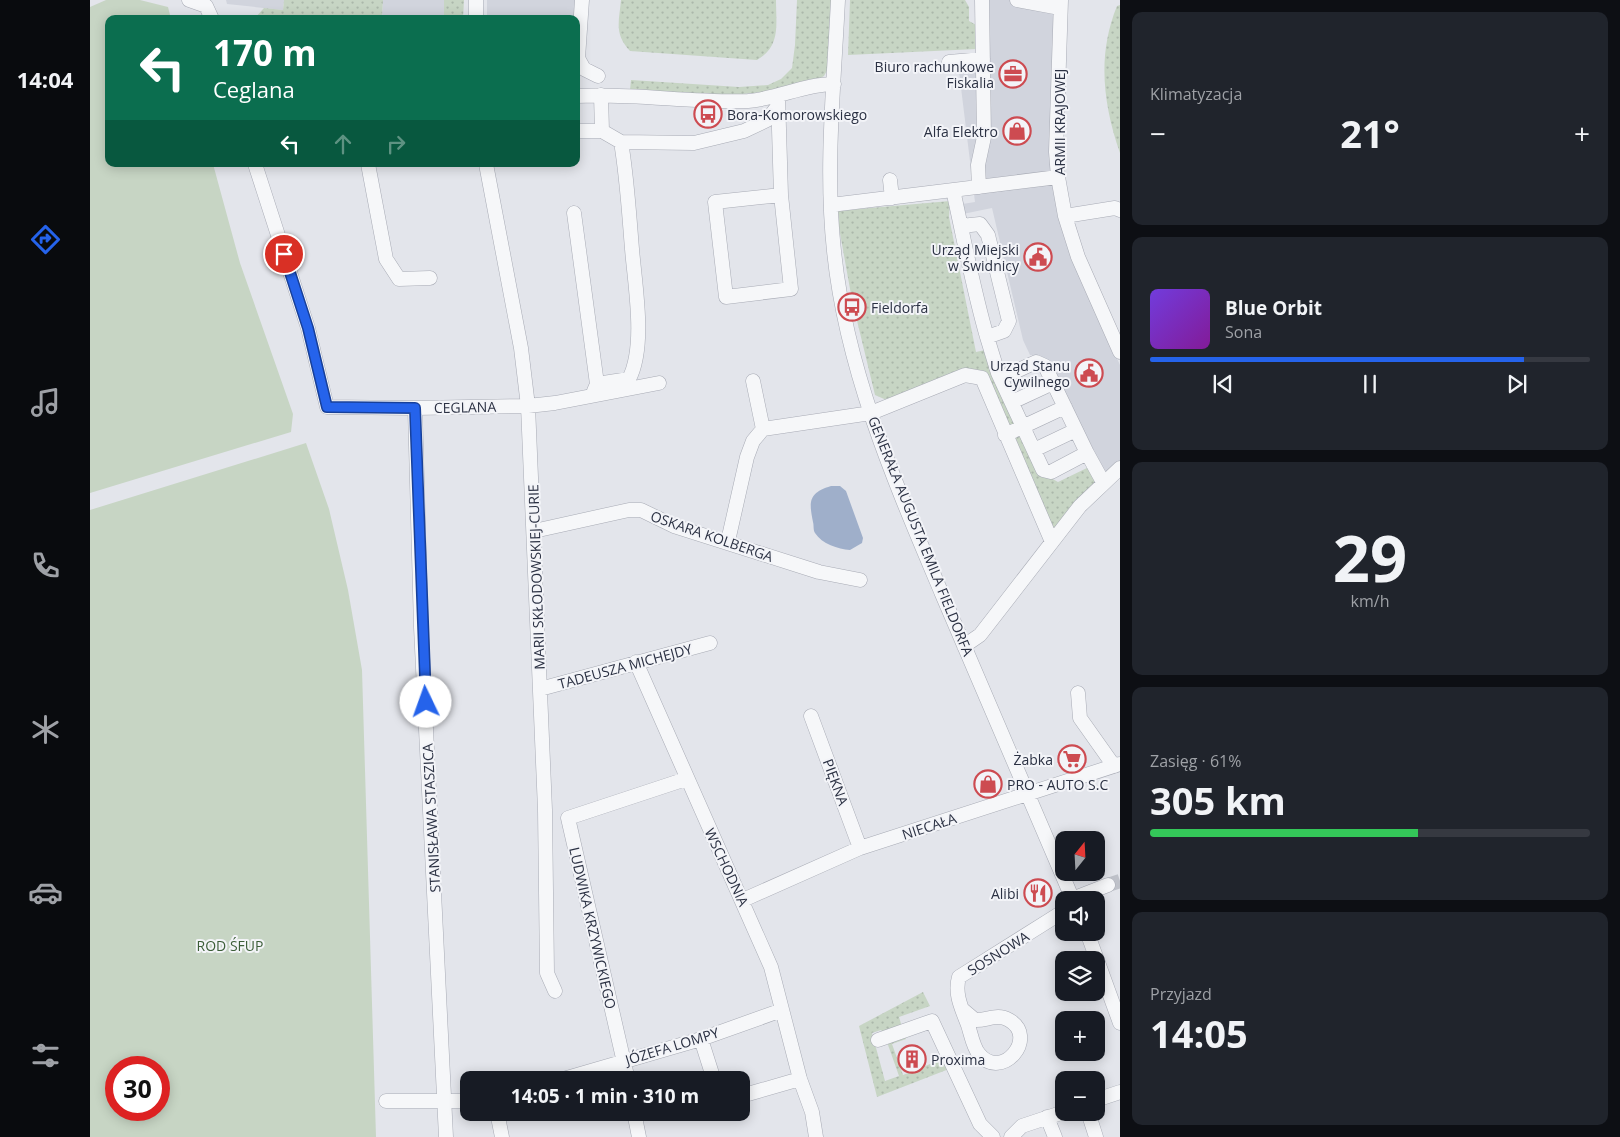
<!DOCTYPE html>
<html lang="pl">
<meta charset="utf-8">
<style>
body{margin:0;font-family:"Open Sans",sans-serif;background:#20242c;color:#f1f3f6;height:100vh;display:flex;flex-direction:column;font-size:19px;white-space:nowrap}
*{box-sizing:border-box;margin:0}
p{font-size:16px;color:#9ea1a6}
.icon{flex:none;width:28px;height:28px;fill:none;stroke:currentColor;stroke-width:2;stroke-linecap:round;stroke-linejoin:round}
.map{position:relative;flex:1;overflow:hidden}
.side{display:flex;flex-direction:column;gap:12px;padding:12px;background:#0d0f14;width:500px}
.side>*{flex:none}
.guide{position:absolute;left:15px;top:15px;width:475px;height:152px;border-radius:10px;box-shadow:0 2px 12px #0003;background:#0b6e4f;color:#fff;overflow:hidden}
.needle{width:32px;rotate:18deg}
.tools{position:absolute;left:965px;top:831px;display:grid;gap:10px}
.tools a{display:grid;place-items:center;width:50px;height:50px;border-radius:10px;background:#171b24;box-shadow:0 2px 12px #0003;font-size:25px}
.speed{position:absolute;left:15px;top:1056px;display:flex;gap:10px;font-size:25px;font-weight:700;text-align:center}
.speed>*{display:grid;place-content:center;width:65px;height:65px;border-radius:50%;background:#171b24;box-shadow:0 2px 12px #0003;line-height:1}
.speed .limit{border:8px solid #d22;background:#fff;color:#111}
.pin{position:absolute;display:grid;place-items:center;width:42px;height:42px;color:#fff;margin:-21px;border:2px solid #fff;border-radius:50%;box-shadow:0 1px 5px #0007}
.me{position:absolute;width:55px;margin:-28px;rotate:357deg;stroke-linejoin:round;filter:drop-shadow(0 0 4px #0008)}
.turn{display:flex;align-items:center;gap:18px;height:105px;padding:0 25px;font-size:22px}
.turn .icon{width:65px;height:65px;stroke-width:2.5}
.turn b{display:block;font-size:35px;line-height:42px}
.lanes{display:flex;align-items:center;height:48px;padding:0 25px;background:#0003;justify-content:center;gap:25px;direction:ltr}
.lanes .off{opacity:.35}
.big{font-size:38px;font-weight:700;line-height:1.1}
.side .widget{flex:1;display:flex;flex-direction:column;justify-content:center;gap:8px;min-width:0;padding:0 18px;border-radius:10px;background:#20242c}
.side .dial{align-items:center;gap:0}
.dial b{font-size:65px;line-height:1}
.song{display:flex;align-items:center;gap:15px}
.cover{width:60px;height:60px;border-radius:8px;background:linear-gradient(135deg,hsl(260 70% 55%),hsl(290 70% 35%))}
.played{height:5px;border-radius:2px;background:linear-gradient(90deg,#2563eb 85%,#363941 85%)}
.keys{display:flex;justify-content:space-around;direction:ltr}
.heat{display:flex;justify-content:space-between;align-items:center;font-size:28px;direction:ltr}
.charge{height:8px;border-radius:4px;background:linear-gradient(90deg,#34c759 61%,#363941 0)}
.trip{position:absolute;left:370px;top:1071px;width:290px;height:50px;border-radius:10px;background:#171b24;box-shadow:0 2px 12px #0003;font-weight:700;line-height:50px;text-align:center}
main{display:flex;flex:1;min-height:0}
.dock{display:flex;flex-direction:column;width:90px;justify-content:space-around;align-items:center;background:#090b0e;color:#9ea1a6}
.dock .icon{width:35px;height:35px}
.dock .active{color:#2563eb}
.dock b{font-size:22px;color:#f1f3f6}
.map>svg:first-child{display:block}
</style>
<main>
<nav class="dock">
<b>14:04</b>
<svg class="icon active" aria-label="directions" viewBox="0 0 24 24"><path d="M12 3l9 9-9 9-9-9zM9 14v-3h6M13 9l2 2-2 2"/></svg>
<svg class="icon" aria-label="music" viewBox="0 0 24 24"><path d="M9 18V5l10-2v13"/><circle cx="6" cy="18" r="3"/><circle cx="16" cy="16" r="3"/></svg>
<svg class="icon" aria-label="phone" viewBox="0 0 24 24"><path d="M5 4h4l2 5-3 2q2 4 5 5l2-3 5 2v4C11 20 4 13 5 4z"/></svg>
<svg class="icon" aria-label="climate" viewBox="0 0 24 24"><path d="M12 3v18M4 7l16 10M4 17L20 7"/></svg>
<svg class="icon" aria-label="car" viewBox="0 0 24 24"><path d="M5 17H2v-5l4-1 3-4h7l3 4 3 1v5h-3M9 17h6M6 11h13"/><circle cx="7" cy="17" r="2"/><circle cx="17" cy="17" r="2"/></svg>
<svg class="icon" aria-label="filters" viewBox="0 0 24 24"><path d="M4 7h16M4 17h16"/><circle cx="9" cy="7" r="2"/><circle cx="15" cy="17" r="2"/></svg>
</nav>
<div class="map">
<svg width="1030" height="1137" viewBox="0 0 1030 1137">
<defs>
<pattern id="grass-dots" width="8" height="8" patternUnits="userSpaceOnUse" patternTransform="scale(1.25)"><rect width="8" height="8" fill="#c7d5c4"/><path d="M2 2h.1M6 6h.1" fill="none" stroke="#abb7aa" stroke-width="1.8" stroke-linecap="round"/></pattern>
</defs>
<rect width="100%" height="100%" fill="#e3e5eb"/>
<!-- built -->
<path fill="#d1d4dd" d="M136 0H194L193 10 137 4Z
M293 0H354V19L292 17Z
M397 0H489L486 19H397Z
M887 0H967L969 209 993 286 1030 365V463L1015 472 958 362 948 355H940L933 340 902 208 863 216 860 206 885 202 867 55 887 53Z"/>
<!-- grass -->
<path fill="url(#grass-dots)" d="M194 0H293L292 16 350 19H164L174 8 193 10Z
M354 0H374L373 19H354Z
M531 0H686C686 25 691 46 667 60L540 51C524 34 529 22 531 0Z
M707 0H741L739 67 734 76 727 80 675 92 641 95 540 90 541 80 649 87 678 85 691 79 702 68 705 45Z
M760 0H875L879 7V21L888 26 887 49 758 55Z
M1030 5V153C1013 104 1007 55 1027 6Z
M860 201 859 217 886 352 895 350 933 426 913 432 892 378 875 369 801 402 785 395 762 300 746 211Z
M935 430 950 472 968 482 999 467 1010 478 959 538 919 433Z
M833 992 840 1006 809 1017 812 1027 794 1034 791 1030 782 1033 795 1081 809 1076 797 1042 815 1036 816 1039 802 1044 813 1075 845 1062 856 1063 859 1069 787 1097 769 1026Z"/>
<!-- garden -->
<path fill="#c7d5c4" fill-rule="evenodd" d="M16 0H50L78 7 81 19H19V164H123L150 263 203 414 201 432 0 493V7Z
M216 443 239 509 258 590 272 670 286 1137H0V510ZM26 1068H69V1110H26Z"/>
<!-- water -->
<path fill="#9fafca" d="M741 486H750L756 491 773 538 772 543 760 550C748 549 732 544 725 533 723 530 724 525 723 522 719 502 718 493 741 486Z"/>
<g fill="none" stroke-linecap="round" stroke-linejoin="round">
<!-- minor-tunnel -->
<path stroke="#bec1c9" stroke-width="14" stroke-dasharray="14 7" stroke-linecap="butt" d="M1018 885 1030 881"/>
<!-- minor casing -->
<g stroke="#a8abb5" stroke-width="15">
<path id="minor" d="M99 0 116 6 122 19
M386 0V19
M492 0 488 58 494 69 508 76
M748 0C744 83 735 169 744 251 756 371 806 485 852 594 895 696 939 798 983 900
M927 0 970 8
M971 0 966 152 968 177 975 216 988 257 1030 352
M859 62 893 59
M486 96C544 93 602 103 658 101 687 99 715 84 744 84
M688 96 691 195 701 289 636 297 625 202 691 195
M486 131H512L511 95
M531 142 604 143 654 131 677 120 688 106
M165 164 218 328 237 407 325 408 438 406 465 403 569 383
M278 164 296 259 309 279 340 278
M396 164 431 348 438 406 455 810 457 973 465 991
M800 180 802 198
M889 187 888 165 894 137 892 0
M863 190C874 239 883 289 897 337L914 331 919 321 898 235 890 224 871 226
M741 205 968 177
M484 213 507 384 504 391
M975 216 1025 208 1030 210
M897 337 908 373 953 470 961 472 997 453 955 366 946 362 911 378
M663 381 673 429
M507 384 539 379C556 346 545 286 542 249 539 213 537 177 531 142L512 131
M922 402 963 383
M325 408 331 627 356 1137
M915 435 975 407
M944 450 986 430
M997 453 1013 482
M444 531 539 510H551L584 526 729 572 770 580
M638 541 657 457 663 441 673 429 781 413 875 375 892 378 962 542
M874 646 890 635 990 506 1030 468
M546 662 681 967 710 1079 722 1112 726 1137
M450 689 620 643
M988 693 990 718 1024 766
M721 716 770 848
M478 818 538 1080
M478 818 596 779
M982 899 1018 885
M653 900 770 848 1030 764
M997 932 1030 1023
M872 1009 885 1020C896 1021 907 1013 919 1020 949 1037 912 1082 889 1054 883 1047 881 1034 878 1025 872 1009 864 994 869 977L974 911
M611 1039 624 1080
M788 1040 842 1021 890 1124 903 1137
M470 1080 611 1039 692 1010
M651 1096 710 1079
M1006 1100 1030 1092
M296 1101H379
M407 1112 412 1137
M544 1112 549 1137
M998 1112 1006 1137
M957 1117 965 1137
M921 1137 932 1126 974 1112"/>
</g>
<!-- minor -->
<use href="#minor" stroke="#f6f7f9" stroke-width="14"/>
</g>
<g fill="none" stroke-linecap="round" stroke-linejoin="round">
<!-- route casing -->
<g stroke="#184099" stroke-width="12">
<path id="route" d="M194 254 218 328 237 407 325 408 336 702"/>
</g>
<!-- route -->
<use href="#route" stroke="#2563eb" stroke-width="9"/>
</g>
<!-- icons -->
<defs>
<g id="office-ring" transform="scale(1.4375)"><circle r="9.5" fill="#f3f4f8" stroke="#cd4b51" stroke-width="1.5"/><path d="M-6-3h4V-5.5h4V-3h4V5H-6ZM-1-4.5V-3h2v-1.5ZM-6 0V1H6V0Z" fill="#cd4b51"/></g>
<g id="bus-ring" transform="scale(1.4375)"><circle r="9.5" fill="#f3f4f8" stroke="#cd4b51" stroke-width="1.5"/><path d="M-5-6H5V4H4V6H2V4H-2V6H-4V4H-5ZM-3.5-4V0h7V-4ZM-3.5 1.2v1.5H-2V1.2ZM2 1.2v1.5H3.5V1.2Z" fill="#cd4b51"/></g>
<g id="shop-ring" transform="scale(1.4375)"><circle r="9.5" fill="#f3f4f8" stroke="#cd4b51" stroke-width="1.5"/><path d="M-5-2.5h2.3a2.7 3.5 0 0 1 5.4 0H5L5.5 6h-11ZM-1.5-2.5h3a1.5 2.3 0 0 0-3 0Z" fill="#cd4b51"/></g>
<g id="civic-ring" transform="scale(1.4375)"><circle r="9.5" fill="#f3f4f8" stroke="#cd4b51" stroke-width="1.5"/><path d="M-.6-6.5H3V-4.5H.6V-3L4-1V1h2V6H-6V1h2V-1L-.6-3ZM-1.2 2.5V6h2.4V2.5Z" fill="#cd4b51"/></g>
<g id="supermarket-ring" transform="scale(1.4375)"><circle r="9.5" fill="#f3f4f8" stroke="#cd4b51" stroke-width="1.5"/><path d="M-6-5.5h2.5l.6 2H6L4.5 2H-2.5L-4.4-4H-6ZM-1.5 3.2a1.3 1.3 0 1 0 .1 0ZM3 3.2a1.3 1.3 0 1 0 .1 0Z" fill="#cd4b51"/></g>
<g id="restaurant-ring" transform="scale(1.4375)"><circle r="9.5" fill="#f3f4f8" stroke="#cd4b51" stroke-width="1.5"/><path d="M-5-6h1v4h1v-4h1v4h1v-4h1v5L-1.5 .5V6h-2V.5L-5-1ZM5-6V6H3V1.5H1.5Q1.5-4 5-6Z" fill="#cd4b51"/></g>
<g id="building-ring" transform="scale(1.4375)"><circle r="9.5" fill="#f3f4f8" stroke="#cd4b51" stroke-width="1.5"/><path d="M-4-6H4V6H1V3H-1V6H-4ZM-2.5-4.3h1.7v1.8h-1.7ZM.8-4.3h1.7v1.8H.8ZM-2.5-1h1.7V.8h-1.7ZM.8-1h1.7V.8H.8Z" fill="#cd4b51"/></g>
</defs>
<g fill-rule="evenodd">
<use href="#office-ring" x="923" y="74"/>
<use href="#bus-ring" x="618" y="114"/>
<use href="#shop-ring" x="927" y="131"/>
<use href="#civic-ring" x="948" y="257"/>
<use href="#bus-ring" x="762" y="307"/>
<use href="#civic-ring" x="999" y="373"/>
<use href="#supermarket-ring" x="982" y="759"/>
<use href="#shop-ring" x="898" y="784"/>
<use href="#restaurant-ring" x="948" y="893"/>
<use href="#building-ring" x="822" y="1059"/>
</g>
<g text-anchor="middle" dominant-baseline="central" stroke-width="4" stroke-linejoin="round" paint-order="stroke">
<!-- poi labels -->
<g font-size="14" fill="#2b3143" stroke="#f3f4f8" text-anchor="end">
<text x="904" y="66">Biuro rachunkowe<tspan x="904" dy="16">Fiskalia</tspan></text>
<text x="637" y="114" text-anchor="start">Bora-Komorowskiego</text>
<text x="908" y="131">Alfa Elektro</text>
<text x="929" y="249">Urząd Miejski<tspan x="929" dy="16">w Świdnicy</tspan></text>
<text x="781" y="307" text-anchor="start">Fieldorfa</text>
<text x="980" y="365">Urząd Stanu<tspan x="980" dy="16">Cywilnego</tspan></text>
<text x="963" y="759">Żabka</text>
<text x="917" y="784" text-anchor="start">PRO - AUTO S.C</text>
<text x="929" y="893">Alibi</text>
<text x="841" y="1059" text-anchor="start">Proxima</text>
</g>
<!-- street labels -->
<g font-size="14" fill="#2b3143" stroke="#f3f4f8">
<text transform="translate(969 122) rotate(-90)">ARMII KRAJOWEJ</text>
<text transform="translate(375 407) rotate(-1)">CEGLANA</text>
<text transform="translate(622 536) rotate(19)">OSKARA KOLBERGA</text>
<text transform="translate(831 536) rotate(68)">GENERAŁA AUGUSTA EMILA FIELDORFA</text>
<text transform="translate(446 577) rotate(-92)">MARII SKŁODOWSKIEJ-CURIE</text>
<text transform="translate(535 666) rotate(-15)">TADEUSZA MICHEJDY</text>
<text transform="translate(746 782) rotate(70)">PIĘKNA</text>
<text transform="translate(341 818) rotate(-93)">STANISŁAWA STASZICA</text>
<text transform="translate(839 826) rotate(-18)">NIECAŁA</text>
<text transform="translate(637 867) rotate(65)">WSCHODNIA</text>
<text transform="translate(503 928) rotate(77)">LUDWIKA KRZYWICKIEGO</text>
<text transform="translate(908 953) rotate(-32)">SOSNOWA</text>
<text transform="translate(582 1046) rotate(-17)">JÓZEFA LOMPY</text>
</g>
<!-- park labels -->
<g font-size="14" fill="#3c5e38" stroke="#f3f4f8">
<text x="140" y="945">ROD ŚFUP</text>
</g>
</g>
</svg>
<div class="tools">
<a><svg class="needle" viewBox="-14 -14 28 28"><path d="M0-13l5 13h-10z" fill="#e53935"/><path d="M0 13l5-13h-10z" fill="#9ea1a6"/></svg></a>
<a><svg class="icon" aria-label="sound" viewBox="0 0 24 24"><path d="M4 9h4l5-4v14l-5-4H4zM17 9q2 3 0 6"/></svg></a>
<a><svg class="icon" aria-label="layers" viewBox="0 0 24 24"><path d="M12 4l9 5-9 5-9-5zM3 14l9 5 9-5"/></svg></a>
<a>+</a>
<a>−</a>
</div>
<div class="speed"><div class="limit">30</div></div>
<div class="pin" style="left:194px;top:254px;background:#d93025"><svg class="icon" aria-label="arrive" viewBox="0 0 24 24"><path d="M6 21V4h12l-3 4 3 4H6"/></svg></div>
<svg class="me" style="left:336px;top:702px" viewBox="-20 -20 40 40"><circle r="19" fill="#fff"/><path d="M0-13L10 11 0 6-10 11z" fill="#2563eb"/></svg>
<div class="trip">14:05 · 1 min · 310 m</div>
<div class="guide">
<div class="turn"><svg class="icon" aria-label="left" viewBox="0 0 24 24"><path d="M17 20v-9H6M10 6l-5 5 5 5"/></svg><div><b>170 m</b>Ceglana</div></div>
<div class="lanes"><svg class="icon" aria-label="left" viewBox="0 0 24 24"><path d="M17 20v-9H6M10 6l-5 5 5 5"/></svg><svg class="icon off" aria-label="ahead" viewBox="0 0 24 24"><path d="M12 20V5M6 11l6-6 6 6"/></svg><svg class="icon off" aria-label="right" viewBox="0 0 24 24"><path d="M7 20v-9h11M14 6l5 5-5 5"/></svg></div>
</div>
</div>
<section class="side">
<div class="widget"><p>Klimatyzacja</p>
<div class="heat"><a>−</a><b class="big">21°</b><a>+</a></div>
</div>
<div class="widget">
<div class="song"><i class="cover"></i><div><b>Blue Orbit</b><p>Sona</p></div></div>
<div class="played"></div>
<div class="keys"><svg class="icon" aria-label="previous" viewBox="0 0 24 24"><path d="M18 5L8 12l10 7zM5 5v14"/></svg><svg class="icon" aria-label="pause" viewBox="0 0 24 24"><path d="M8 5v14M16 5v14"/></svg><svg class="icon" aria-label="next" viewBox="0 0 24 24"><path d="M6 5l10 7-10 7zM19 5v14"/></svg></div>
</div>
<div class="widget dial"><b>29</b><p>km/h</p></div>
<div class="widget"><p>Zasięg · 61%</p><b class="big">305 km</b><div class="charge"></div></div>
<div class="widget"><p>Przyjazd</p><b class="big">14:05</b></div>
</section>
</main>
